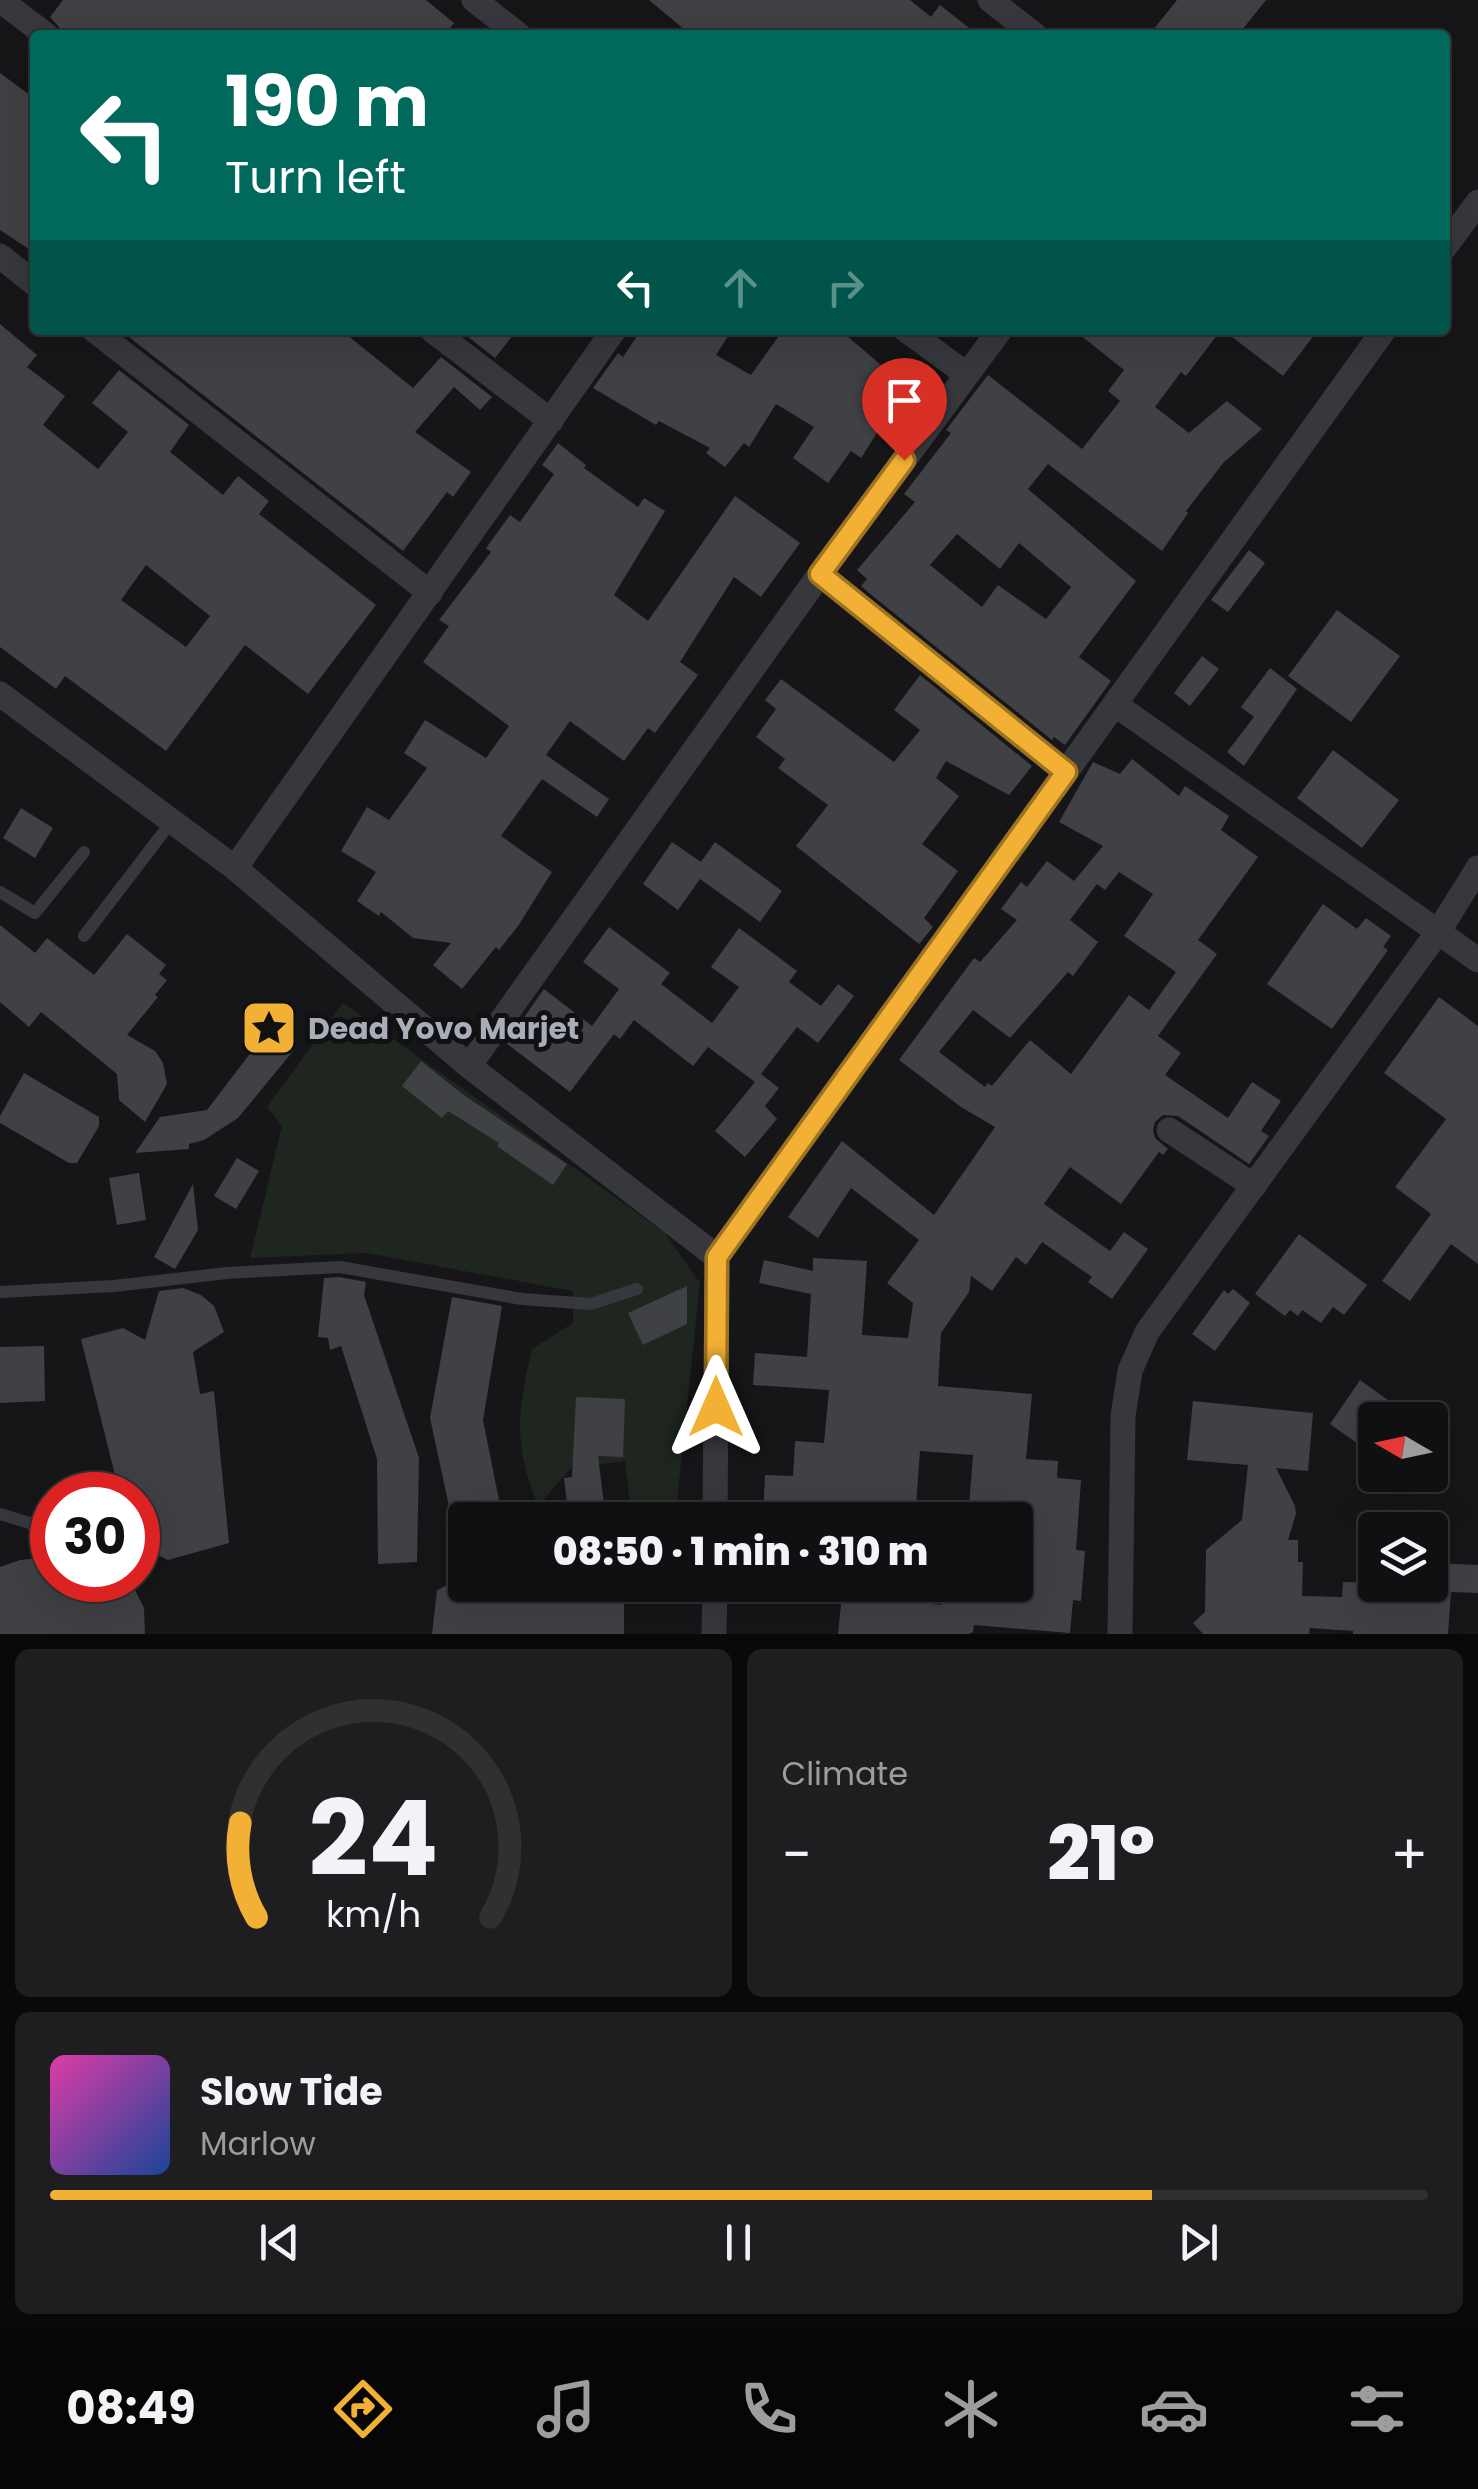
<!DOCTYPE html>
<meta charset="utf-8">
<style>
body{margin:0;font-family:Poppins,sans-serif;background:#1e1e20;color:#f1f3f6;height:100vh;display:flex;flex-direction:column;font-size:38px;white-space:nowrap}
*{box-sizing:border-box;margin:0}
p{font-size:32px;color:#9c9d9f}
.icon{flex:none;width:55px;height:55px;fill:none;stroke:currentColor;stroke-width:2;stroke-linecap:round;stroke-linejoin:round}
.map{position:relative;height:1634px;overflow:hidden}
.drawer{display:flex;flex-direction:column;gap:15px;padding:15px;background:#09090a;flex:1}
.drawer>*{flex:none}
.top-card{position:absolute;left:30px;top:30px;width:1420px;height:305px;border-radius:10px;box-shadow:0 10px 40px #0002,0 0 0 2px #303032;background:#00695c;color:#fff;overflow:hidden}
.needle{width:65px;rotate:279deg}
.tools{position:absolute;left:1358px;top:1402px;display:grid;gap:20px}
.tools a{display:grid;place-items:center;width:90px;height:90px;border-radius:10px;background:#101012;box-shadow:0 10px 40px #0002,0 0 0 2px #303032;font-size:50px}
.speed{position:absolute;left:30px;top:1472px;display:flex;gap:20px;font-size:50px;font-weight:700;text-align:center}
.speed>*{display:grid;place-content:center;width:130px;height:130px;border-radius:50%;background:#101012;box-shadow:0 10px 40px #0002,0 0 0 2px #303032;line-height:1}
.speed .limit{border:15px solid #d22;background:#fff;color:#111}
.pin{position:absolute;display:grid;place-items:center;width:85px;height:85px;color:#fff;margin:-102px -42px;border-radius:50% 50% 50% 0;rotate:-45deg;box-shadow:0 0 10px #0007}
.pin .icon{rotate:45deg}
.me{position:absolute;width:110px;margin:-55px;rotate:0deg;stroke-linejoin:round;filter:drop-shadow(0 0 8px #0008)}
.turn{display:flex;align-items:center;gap:35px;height:210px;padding:0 30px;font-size:45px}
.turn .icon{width:130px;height:130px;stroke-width:2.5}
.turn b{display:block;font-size:70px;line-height:85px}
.lanes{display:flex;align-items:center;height:95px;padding:0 30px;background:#0003;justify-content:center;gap:50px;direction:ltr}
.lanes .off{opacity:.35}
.big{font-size:75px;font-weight:800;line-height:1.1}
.drawer .card{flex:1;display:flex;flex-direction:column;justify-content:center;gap:15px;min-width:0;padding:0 35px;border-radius:15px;background:#1e1e20}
.drawer .dial{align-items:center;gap:0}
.dial svg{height:260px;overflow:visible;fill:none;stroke:#303032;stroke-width:7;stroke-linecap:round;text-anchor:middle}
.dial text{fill:#f1f3f6;stroke:none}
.song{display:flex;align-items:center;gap:30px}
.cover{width:120px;height:120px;border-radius:15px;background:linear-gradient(135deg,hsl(320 70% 55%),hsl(220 70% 35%))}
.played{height:10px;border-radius:5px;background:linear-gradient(90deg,#f2b134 80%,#303032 80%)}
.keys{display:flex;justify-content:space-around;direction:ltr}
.heat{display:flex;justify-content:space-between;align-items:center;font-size:55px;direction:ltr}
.drawer .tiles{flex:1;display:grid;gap:15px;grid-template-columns:1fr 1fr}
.card:last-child{grid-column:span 2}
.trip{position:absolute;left:448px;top:1502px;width:585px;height:100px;border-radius:10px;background:#101012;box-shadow:0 10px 40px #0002,0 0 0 2px #303032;font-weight:800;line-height:100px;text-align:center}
.dock{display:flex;height:160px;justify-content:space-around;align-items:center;background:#060607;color:#9c9d9f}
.dock .icon{width:70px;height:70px}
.dock .active{color:#f2b134}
.dock b{font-size:45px;color:#f1f3f6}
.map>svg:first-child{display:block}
</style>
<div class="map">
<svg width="1478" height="1634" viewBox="0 0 1478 1634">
<rect width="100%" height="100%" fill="#161618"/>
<!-- green -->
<path fill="#1e261f" d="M343 1003 665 1233 700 1283 675 1520H632L625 1461 571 1468 538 1506C513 1443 517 1414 532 1349L573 1323V1291L366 1253 250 1258 282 1126 267 1107Z"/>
<!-- building -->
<path fill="#404145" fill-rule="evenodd" d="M63 0H426L454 23 444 35H62L60 28 50 17Z
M649 0H910L931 17 940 5 978 35H691Z
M1177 0H1266L1238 35H1149Z
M0 73 35 99V253L0 230Z
M0 324 37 355 27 367 65 396 43 425 98 469 128 432 92 403 119 370 189 425 170 452 223 495 238 476 269 501 259 514 376 605 308 694 245 645 166 751 65 676 56 689 0 647ZM146 565 210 616 186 647 121 600Z
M120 330H341L413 388 441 357 492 397 480 410 454 387 415 432 471 472 453 497 447 492 403 551Z
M466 330H517L495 358 463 333Z
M641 330H732L716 355 751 375 783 330H840L908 388 878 423 882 425 861 458 851 451 828 483 793 458 814 427 776 404 749 447 744 443 725 467 706 453 710 448 659 421 656 425 593 388 616 356 618 353 623 357Z
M1074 330H1221L1186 376 1181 372 1155 407 1189 433 1227 401 1262 429 1224 462 1186 511 1188 513 1162 551 1048 464 1028 489 1136 581 1079 657 1111 681 1065 745 1054 737 1052 740 869 593 861 586 867 579 857 570 915 502 904 494 951 433 946 430 988 375 1082 449 1120 401 1108 391 1124 370ZM957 534 1000 569 1019 543 1071 587 1046 619 998 585 982 607 930 565Z
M1223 330H1318L1283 376Z
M558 443 586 465 584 468 638 507 644 498 665 511 614 595 648 621 735 496 800 543 761 597 734 577 680 662 698 675 655 733 648 728 624 761 570 721 546 755 609 799 597 817 542 779 501 836 552 872 518 926 499 950 496 947 462 989 433 965 451 943 413 938 381 912 379 916 357 901 376 872 341 851 367 807 389 820 427 768 404 753 425 720 486 758 509 726 423 662 449 626 439 620 491 552 486 548 510 515 520 522 554 474 542 465Z
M1249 550 1265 563 1228 612 1211 600Z
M1337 610 1400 656 1351 722 1288 676Z
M1202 656 1219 669 1190 706 1174 693Z
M1270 668 1297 689 1244 766 1227 752 1254 717 1241 707Z
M920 675 1032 766 1009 795 946 761 936 778 959 796 922 844 958 871 924 918 933 927 919 944 796 846 828 805 778 768 785 759 756 737 776 709 765 700 781 679 894 762 920 730 894 710Z
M1333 750 1399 800 1362 848 1297 798Z
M1132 759 1179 796 1185 786 1229 816 1221 830 1258 857 1198 940 1217 954 1158 1036 1181 1053 1165 1075 1228 1118 1252 1082 1281 1101 1261 1131 1269 1136 1249 1164 1178 1116 1163 1115 1155 1122 1153 1130 1155 1138 1168 1149 1163 1155 1159 1152 1121 1204 1070 1167 1044 1204 1110 1251 1124 1232 1148 1249 1112 1299 1088 1282 1092 1277 1042 1242 1026 1265 1016 1257 992 1291 971 1276 969 1292 941 1333 938 1386 1032 1394 1026 1459 1058 1461 1057 1478 1081 1480 1076 1550 1085 1551 1081 1601 1073 1600 1070 1633 974 1625 973 1632 969 1634H838L842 1595 941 1605 942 1585H1018L1023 1539H1015V1520H968L973 1455 920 1451 915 1520H763L765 1475 793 1476 795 1441 824 1443 829 1390 753 1385 755 1353 807 1357 811 1294 759 1283 764 1260 813 1271V1258L867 1261 862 1335 908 1338 913 1303 887 1283 919 1240 851 1188 818 1238 788 1217 842 1141 934 1215 995 1127 961 1107 899 1060 974 958 980 962 1017 920 1001 909 1021 882 1027 887 1047 861 1074 881 1103 846 1059 822 1093 762 1120 774ZM1119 872 1153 894 1124 936 1176 972 1149 1010 1129 995 1071 1074 1030 1040 992 1086 988 1083 985 1087 939 1052 973 1010 1010 1038 1068 972 1073 976 1098 942 1070 920 1097 884 1105 890Z
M21 808 53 828 35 858 3 838Z
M672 842 701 862 715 842 782 891 760 922 700 879 678 910 643 884Z
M1323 904 1357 929 1366 918 1391 936 1383 947 1388 950 1332 1029 1267 984Z
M0 925 35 953 47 938 94 975 127 934 166 965 159 974 167 980 155 995 158 997 127 1035 155 1051 163 1063 167 1084 145 1122 119 1100 117 1074 41 1012 29 1027 0 1002Z
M609 927 670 973 661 984 712 1023 739 987 711 967 739 928 797 971 789 982 821 1006 838 984 854 996 818 1043 797 1027 761 1074 779 1088 765 1106 777 1119 745 1157 715 1131 755 1082 708 1047 693 1066 634 1020 620 1039 614 1034 570 1092 506 1043 544 989 592 1026 619 989 583 962Z
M1439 997 1478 1026V1264L1451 1244 1410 1301 1382 1281 1431 1214 1395 1187 1446 1119 1384 1073Z
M268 1030 294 1050 238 1118 204 1140 189 1144V1149L135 1153 160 1117 207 1110Z
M421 1061 465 1096 567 1164 553 1185 497 1146 499 1143 448 1111 442 1118 402 1086Z
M24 1073 99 1117V1126L77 1163H69L0 1123V1116Z
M237 1158 259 1171 236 1209 214 1196Z
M139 1173 146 1220 117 1225 109 1178Z
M193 1184 198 1230 175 1269 154 1257Z
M1299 1234 1367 1285 1344 1315 1333 1307 1321 1323 1302 1310 1298 1316 1290 1310 1285 1316 1255 1294Z
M339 1277 366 1282 364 1295 419 1458 417 1562 378 1564 377 1459 341 1346 330 1350 328 1338 318 1337 324 1278Z
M687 1286V1324L643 1345 628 1313Z
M183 1288 201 1295 214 1306 224 1332 193 1352 200 1394 214 1391 229 1543 168 1560 152 1552 138 1561V1495H120L81 1339 123 1328 145 1340 159 1291Z
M1233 1289 1250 1303 1215 1351 1192 1334 1224 1290 1228 1294Z
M452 1297 502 1306 483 1420 503 1520H452L430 1418Z
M44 1346 45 1401 0 1403V1347Z
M1360 1380 1392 1403 1379 1420H1375V1426L1361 1446 1330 1424Z
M576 1397 625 1399 623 1457 598 1456 606 1520H569L564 1478 572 1477Z
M1193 1401 1313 1413 1308 1471 1276 1468 1295 1506 1296 1514 1288 1540H1298V1562H1303L1302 1596 1342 1597 1343 1582 1435 1585 1436 1563 1478 1565V1593L1451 1592 1448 1634H1353V1631L1310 1628 1309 1634H1203L1193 1623 1205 1612 1206 1550 1242 1520 1248 1465 1187 1460Z
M52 1557V1580H130L144 1608 145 1634H0V1567L20 1560Z
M465 1577V1585H624V1634H432L437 1590Z"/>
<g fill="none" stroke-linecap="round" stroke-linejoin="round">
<!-- lane -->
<path stroke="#37383d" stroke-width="12" d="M0 892 35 913 84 852
M84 936 172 821
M0 1292 114 1286 227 1273 340 1267 522 1299 591 1304 637 1289
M0 1514 52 1530"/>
<!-- street -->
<path stroke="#37383d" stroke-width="25" d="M0 0 46 35
M474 0 519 35
M990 0 1035 35
M1445 247 1478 202
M0 256 35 284
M94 330 430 593
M432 330 551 421
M906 330 966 374
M820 574 1066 772
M0 694 235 868 469 1066 717 1257
M1116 705 1478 960
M235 868 614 330
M469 1066 820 574 1000 330
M1169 1130 1254 1186
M715 1520 717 1257 1384 330
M714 1634 715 1585
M1120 1634 1123 1416 1130 1371 1147 1332 1438 932 1478 868"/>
</g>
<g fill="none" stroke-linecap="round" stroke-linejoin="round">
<!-- route casing -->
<g stroke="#9d7322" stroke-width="25">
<path id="route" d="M716 1407 717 1257 1066 772 820 574 904 460"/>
</g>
<!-- route -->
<use href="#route" stroke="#f2b134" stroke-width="18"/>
</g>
<!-- icons -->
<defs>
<g id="sight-square" transform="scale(2.875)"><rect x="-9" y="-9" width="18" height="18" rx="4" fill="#f2b134" stroke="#111113"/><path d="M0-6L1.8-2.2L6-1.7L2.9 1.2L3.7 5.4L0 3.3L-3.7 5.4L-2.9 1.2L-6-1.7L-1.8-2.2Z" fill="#111"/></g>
</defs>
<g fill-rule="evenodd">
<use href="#sight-square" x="269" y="1028"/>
</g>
<g text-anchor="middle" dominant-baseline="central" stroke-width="10" stroke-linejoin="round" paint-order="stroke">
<!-- poi labels -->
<g font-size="30" font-weight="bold" fill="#a8adb8" stroke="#111113" text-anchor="start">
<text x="308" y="1028">Dead Yovo Marjet</text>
</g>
</g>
</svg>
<div class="tools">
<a><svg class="needle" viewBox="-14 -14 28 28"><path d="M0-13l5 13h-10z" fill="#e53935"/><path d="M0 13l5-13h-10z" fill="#9c9d9f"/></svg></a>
<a><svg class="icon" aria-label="layers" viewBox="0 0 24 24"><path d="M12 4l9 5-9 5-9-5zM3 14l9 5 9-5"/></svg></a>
</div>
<div class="speed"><div class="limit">30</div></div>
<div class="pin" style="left:904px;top:460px;background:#d93025"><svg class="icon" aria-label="arrive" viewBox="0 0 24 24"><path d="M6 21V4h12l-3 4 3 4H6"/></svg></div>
<svg class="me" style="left:716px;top:1407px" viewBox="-20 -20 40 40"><path d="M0-17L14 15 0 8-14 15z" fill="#f2b134" stroke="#fff" stroke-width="4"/></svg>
<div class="trip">08:50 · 1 min · 310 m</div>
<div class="top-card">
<div class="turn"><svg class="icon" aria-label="left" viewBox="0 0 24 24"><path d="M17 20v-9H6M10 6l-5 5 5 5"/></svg><div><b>190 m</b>Turn left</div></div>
<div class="lanes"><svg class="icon" aria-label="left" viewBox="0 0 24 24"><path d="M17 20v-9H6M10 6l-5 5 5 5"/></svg><svg class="icon off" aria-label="ahead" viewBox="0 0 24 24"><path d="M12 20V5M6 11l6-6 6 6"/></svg><svg class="icon off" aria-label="right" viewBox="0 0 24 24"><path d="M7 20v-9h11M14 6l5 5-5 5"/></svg></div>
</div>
</div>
<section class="drawer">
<div class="tiles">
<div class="card dial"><svg viewBox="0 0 100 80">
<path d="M14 69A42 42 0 1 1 86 69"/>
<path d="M14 69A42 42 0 0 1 9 40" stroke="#f2b134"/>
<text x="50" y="56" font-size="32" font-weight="700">24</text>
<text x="50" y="72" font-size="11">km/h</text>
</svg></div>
<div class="card"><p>Climate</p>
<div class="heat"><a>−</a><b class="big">21°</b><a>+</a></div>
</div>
<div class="card">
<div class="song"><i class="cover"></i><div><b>Slow Tide</b><p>Marlow</p></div></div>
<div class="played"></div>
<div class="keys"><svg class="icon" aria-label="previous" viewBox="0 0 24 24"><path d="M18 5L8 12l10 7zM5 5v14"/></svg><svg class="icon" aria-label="pause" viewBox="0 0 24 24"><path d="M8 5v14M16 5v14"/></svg><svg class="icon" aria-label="next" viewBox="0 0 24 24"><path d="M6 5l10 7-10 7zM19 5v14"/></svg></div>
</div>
</div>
</section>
<nav class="dock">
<b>08:49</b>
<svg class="icon active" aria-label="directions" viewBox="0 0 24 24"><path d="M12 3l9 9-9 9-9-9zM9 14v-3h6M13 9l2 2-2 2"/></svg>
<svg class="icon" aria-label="music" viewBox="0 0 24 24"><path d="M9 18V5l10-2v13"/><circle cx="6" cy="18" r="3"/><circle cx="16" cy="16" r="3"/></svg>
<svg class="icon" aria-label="phone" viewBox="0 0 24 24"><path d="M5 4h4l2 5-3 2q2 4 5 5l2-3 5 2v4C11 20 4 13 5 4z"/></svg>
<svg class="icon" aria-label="climate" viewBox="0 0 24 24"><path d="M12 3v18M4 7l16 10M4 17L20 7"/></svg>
<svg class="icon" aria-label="car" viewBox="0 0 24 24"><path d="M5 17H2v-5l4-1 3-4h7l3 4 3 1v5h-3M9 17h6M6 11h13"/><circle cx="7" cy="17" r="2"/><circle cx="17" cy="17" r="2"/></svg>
<svg class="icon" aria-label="filters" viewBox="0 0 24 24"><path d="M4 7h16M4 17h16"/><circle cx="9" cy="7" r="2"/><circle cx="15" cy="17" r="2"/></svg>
</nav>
